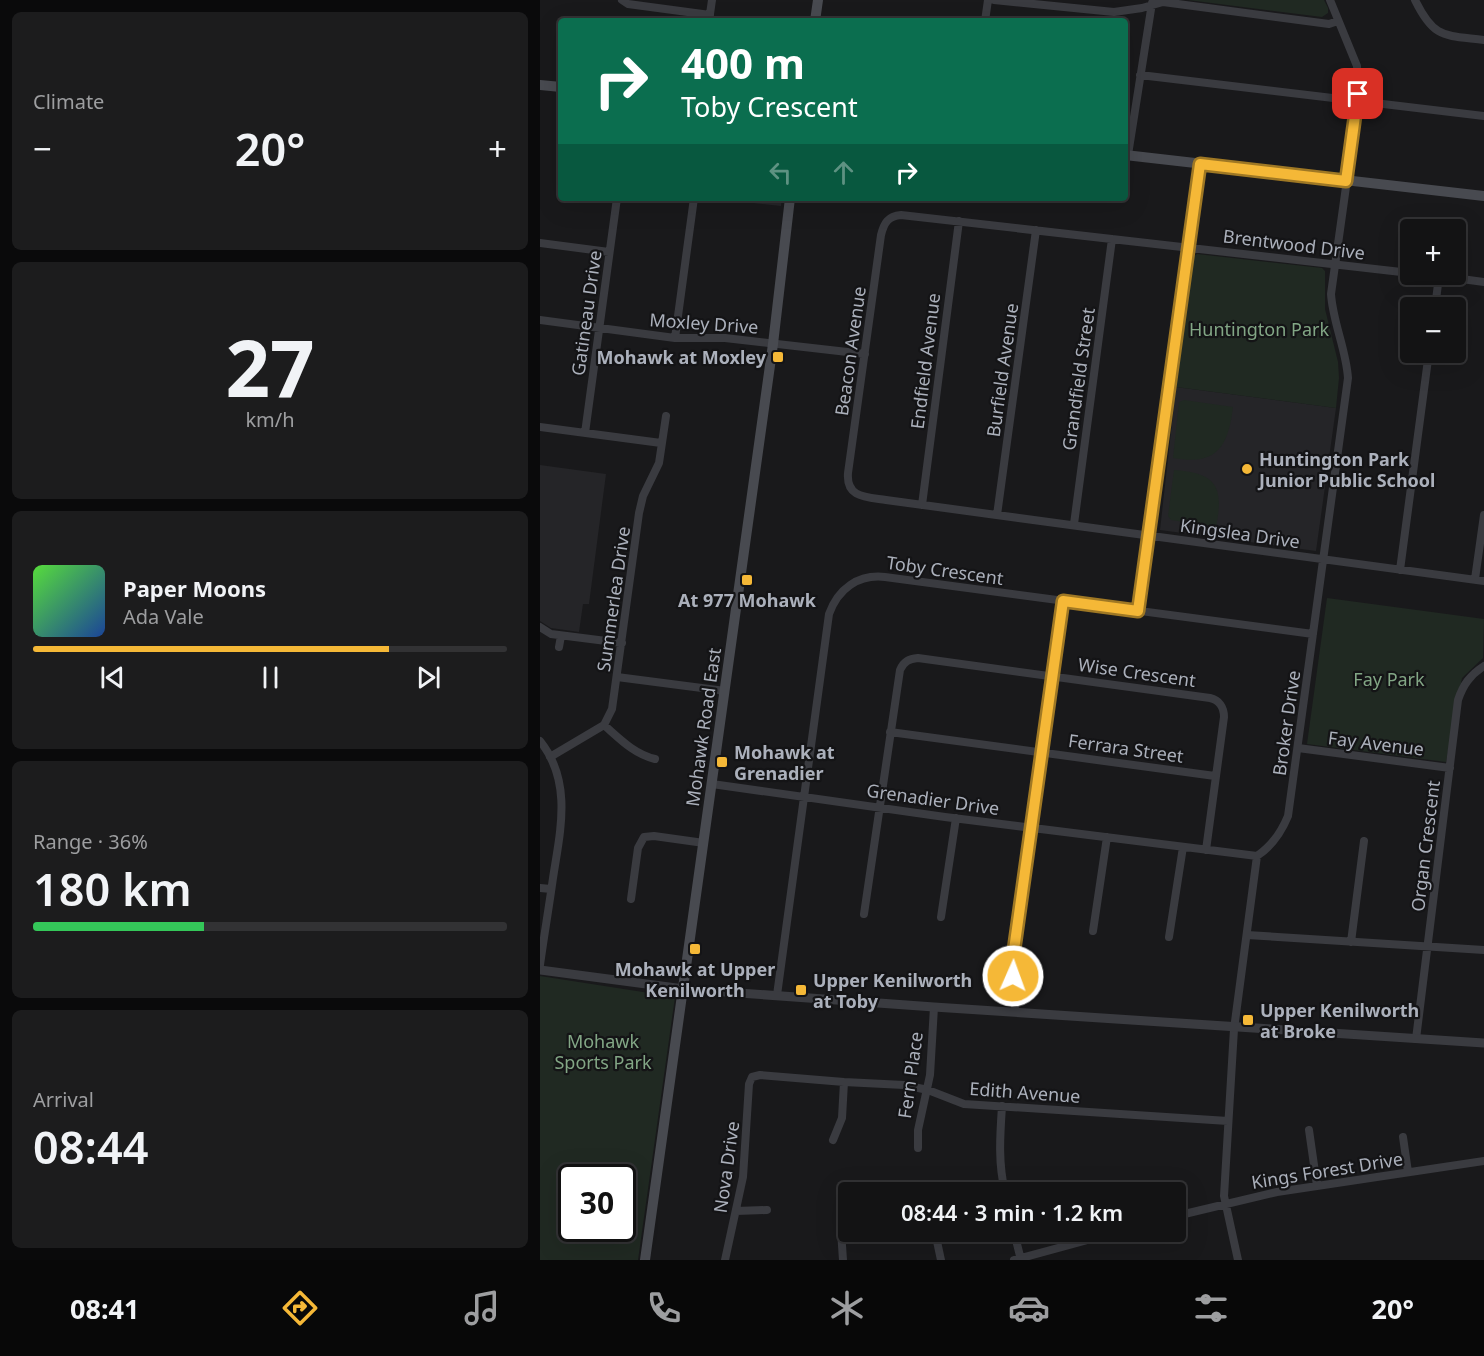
<!DOCTYPE html>
<meta charset="utf-8">
<style>
body{margin:0;font-family:"Noto Sans",sans-serif;background:#1c1c1d;color:#f1f3f6;height:100vh;display:flex;flex-direction:column;font-size:22px;white-space:nowrap}
*{box-sizing:border-box;margin:0}
p{font-size:20px;color:#9d9ea0}
.icon{flex:none;width:33px;height:33px;fill:none;stroke:currentColor;stroke-width:2;stroke-linecap:round;stroke-linejoin:round}
.map{position:relative;flex:1;overflow:hidden}
.drawer{display:flex;flex-direction:column;gap:12px;padding:12px;background:#0a0a0b;width:540px}
.drawer>*{flex:none}
.top-card{position:absolute;left:18px;top:18px;width:570px;height:183px;border-radius:6px;box-shadow:0 6px 24px #0002,0 0 0 2px #323234;background:#0b6e4f;color:#fff;overflow:hidden}
.tools{position:absolute;left:860px;top:219px;display:grid;gap:12px}
.tools a{display:grid;place-items:center;width:66px;height:66px;border-radius:6px;background:#131314;box-shadow:0 6px 24px #0002,0 0 0 2px #323234;font-size:30px}
.speed{position:absolute;left:18px;top:1164px;display:flex;gap:12px;font-size:30px;font-weight:700;text-align:center}
.speed>*{display:grid;place-content:center;width:78px;height:78px;border-radius:50%;background:#131314;box-shadow:0 6px 24px #0002,0 0 0 2px #323234;line-height:1}
.speed .limit{border:3px solid #111;border-radius:9px;background:#fff;color:#111}
.pin{position:absolute;display:grid;place-items:center;width:51px;height:51px;color:#fff;margin:-26px;border-radius:12px;box-shadow:0 3px 9px #0006}
.me{position:absolute;width:66px;margin:-33px;rotate:2deg;stroke-linejoin:round;filter:drop-shadow(0 0 4px #0008)}
.turn{display:flex;align-items:center;gap:21px;height:126px;padding:0 24px;font-size:27px}
.turn .icon{width:78px;height:78px;stroke-width:2.5}
.turn b{display:block;font-size:42px;line-height:51px}
.lanes{display:flex;align-items:center;height:57px;padding:0 24px;background:#0003;justify-content:center;gap:30px;direction:ltr}
.lanes .off{opacity:.35}
.big{font-size:45px;font-weight:600;line-height:1.1}
.drawer .widget{flex:1;display:flex;flex-direction:column;justify-content:center;gap:9px;min-width:0;padding:0 21px;border-radius:9px;background:#1c1c1d}
.drawer .dial{align-items:center;gap:0}
.dial b{font-size:78px;line-height:1}
.song{display:flex;align-items:center;gap:18px}
.cover{width:72px;height:72px;border-radius:9px;background:linear-gradient(135deg,hsl(110 70% 55%),hsl(220 70% 35%))}
.played{height:6px;border-radius:3px;background:linear-gradient(90deg,#f5b837 75%,#323234 75%)}
.keys{display:flex;justify-content:space-around;direction:ltr}
.heat{display:flex;justify-content:space-between;align-items:center;font-size:33px;direction:ltr}
.charge{height:9px;border-radius:4px;background:linear-gradient(90deg,#34c759 36%,#323234 0)}
.trip{position:absolute;left:298px;top:1182px;width:348px;height:60px;border-radius:6px;background:#131314;box-shadow:0 6px 24px #0002,0 0 0 2px #323234;font-weight:600;line-height:60px;text-align:center}
.tab-bar{display:flex;height:96px;justify-content:space-around;align-items:center;background:#080808;color:#9d9ea0}
.tab-bar .icon{width:42px;height:42px}
.tab-bar .active{color:#f5b837}
.tab-bar b{font-size:27px;color:#f1f3f6}
main{display:flex;flex:1;min-height:0}
.map>svg:first-child{display:block}
</style>
<main>
<section class="drawer">
<div class="widget"><p>Climate</p>
<div class="heat"><a>−</a><b class="big">20°</b><a>+</a></div>
</div>
<div class="widget dial"><b>27</b><p>km/h</p></div>
<div class="widget">
<div class="song"><i class="cover"></i><div><b>Paper Moons</b><p>Ada Vale</p></div></div>
<div class="played"></div>
<div class="keys"><svg class="icon" aria-label="previous" viewBox="0 0 24 24"><path d="M18 5L8 12l10 7zM5 5v14"/></svg><svg class="icon" aria-label="pause" viewBox="0 0 24 24"><path d="M8 5v14M16 5v14"/></svg><svg class="icon" aria-label="next" viewBox="0 0 24 24"><path d="M6 5l10 7-10 7zM19 5v14"/></svg></div>
</div>
<div class="widget"><p>Range · 36%</p><b class="big">180 km</b><div class="charge"></div></div>
<div class="widget"><p>Arrival</p><b class="big">08:44</b></div>
</section>
<div class="map">
<svg width="944" height="1260" viewBox="0 0 944 1260">
<rect width="100%" height="100%" fill="#19191b"/>
<!-- built -->
<path fill="#252528" d="M195 198H242L241 206 195 201Z
M636 387 796 408 776 551 620 530Z
M0 465 66 474 49 604H43L39 632 11 628 0 621Z"/>
<!-- green -->
<path fill="#202922" fill-rule="evenodd" d="M648 0H784L788 8V13L782 17Z
M657 254 782 268 785 271V309L798 362 799 378 796 408 636 387 652 257Z
M644 400 693 407C688 447 677 466 633 458L639 402Z
M634 470C677 473 684 487 676 527L631 520 628 516Z
M787 598 944 619 943 658 922 678 906 762 767 744Z
M0 976 135 997 98 1260H0ZM32 1178H82V1228H32Z"/>
<g fill="none" stroke-linecap="round" stroke-linejoin="round">
<!-- minor -->
<path stroke="#3a3b40" stroke-width="8" d="M82 0 88 4 170 15
M454 0 574 12 602 8 623 2 789 24 798 21
M875 0C894 39 904 35 944 40
M169 21 172 0
M445 21 448 0
M600 75 944 116
M588 155 612 3
M0 243 69 252
M870 273 361 215C348 216 344 223 341 235L308 473C306 498 326 497 346 500L944 581
M885 274 944 282
M895 308 899 276
M0 320 135 338H185L325 354
M135 338 154 198
M0 427 121 443
M45 433 77 198
M382 505 419 221
M457 515 496 230
M534 524 572 239
M860 570 889 352
M935 579 944 515
M598 611 660 164
M0 627 11 634 82 643
M19 647 21 636
M77 677 185 691
M64 725C80 739 94 754 115 759
M350 732 675 776
M0 741C33 782 20 832 13 878 9 907 4 936 0 965
M758 748 910 768
M10 757 64 725 72 709 99 513 103 496 119 463 126 416
M172 784 405 817 717 856
M0 888 11 889
M91 899 98 848 104 837 114 836 164 843
M324 914 360 670C364 661 369 659 378 658L670 698C679 700 684 707 684 717L666 850
M401 917 416 818
M553 931 567 837
M707 935 944 950
M629 937 643 847
M811 942 824 841
M237 995 289 614C298 589 318 574 345 577L773 634
M475 1012 473 957 523 601
M876 1039 918 700C923 685 930 675 944 666
M462 1106C460 1136 458 1163 465 1192
M769 1130 777 1186
M863 1137 868 1172
M293 1140 302 1118 304 1082
M378 1148V1130L390 1075 394 1007
M196 1211 227 1210
M300 1216 303 1260
M636 1216 737 1192 944 1161
M395 1232 401 1260
M474 1232 481 1260
M185 1260 203 1177 209 1084 212 1077 220 1075 304 1082 364 1085 388 1090 424 1104 688 1121
M474 1260 577 1232
M698 1260 684 1196 694 1029 717 856C732 846 741 833 748 816L808 378C806 349 793 323 791 294L818 101 817 66 790 0"/>
<!-- tertiary -->
<path stroke="#3a3b40" stroke-width="9" d="M0 970 144 989 394 1007 944 1043"/>
<!-- secondary -->
<path stroke="#484a50" stroke-width="10" d="M275 21 278 0
M0 85 21 87
M585 155 944 196
M105 1260 233 344 250 198"/>
</g>
<g fill="none" stroke-linecap="round" stroke-linejoin="round">
<!-- route casing -->
<g stroke="#9f7824" stroke-width="15">
<path id="route" d="M473 976V957L523 601 598 611 660 164 806 181 818 94"/>
</g>
<!-- route -->
<use href="#route" stroke="#f5b837" stroke-width="10"/>
</g>
<!-- markers -->
<g fill="#f5b837" stroke="#141416" stroke-width="2">
<rect x="232" y="351" width="12" height="12" rx="3"/>
<circle cx="707" cy="469" r="6"/>
<rect x="201" y="574" width="12" height="12" rx="3"/>
<rect x="176" y="756" width="12" height="12" rx="3"/>
<rect x="149" y="943" width="12" height="12" rx="3"/>
<rect x="255" y="984" width="12" height="12" rx="3"/>
<rect x="702" y="1014" width="12" height="12" rx="3"/>
</g>
<g text-anchor="middle" dominant-baseline="central" stroke-width="4.5" stroke-linejoin="round" paint-order="stroke">
<!-- street labels -->
<g font-size="18" fill="#abb0bb" stroke="#141416">
<text transform="translate(754 244) rotate(7)">Brentwood Drive</text>
<text transform="translate(46 313) rotate(-82)">Gatineau Drive</text>
<text transform="translate(164 323) rotate(4)">Moxley Drive</text>
<text transform="translate(310 351) rotate(-82)">Beacon Avenue</text>
<text transform="translate(385 361) rotate(-83)">Endfield Avenue</text>
<text transform="translate(462 370) rotate(-82)">Burfield Avenue</text>
<text transform="translate(538 379) rotate(-82)">Grandfield Street</text>
<text transform="translate(700 533) rotate(8)">Kingslea Drive</text>
<text transform="translate(405 570) rotate(8)">Toby Crescent</text>
<text transform="translate(73 599) rotate(-82)">Summerlea Drive</text>
<text transform="translate(597 672) rotate(8)">Wise Crescent</text>
<text transform="translate(746 723) rotate(-82)">Broker Drive</text>
<text transform="translate(163 727) rotate(-82)">Mohawk Road East</text>
<text transform="translate(836 743) rotate(7)">Fay Avenue</text>
<text transform="translate(586 748) rotate(8)">Ferrara Street</text>
<text transform="translate(393 799) rotate(8)">Grenadier Drive</text>
<text transform="translate(885 846) rotate(-83)">Organ Crescent</text>
<text transform="translate(370 1075) rotate(-82)">Fern Place</text>
<text transform="translate(485 1092) rotate(4)">Edith Avenue</text>
<text transform="translate(186 1167) rotate(-82)">Nova Drive</text>
<text transform="translate(787 1170) rotate(-9)">Kings Forest Drive</text>
</g>
<!-- park labels -->
<g font-size="18" fill="#82a685" stroke="#141416">
<text x="719" y="329">Huntington Park</text>
<text x="849" y="679">Fay Park</text>
<text x="63" y="1041">Mohawk<tspan x="63" dy="21">Sports Park</tspan></text>
</g>
<!-- poi labels -->
<g font-size="18" font-weight="bold" fill="#abb0bb" stroke="#141416" text-anchor="start">
<text x="226" y="357" text-anchor="end">Mohawk at Moxley</text>
<text x="719" y="459">Huntington Park<tspan x="719" dy="21">Junior Public School</tspan></text>
<text x="207" y="600" text-anchor="middle">At 977 Mohawk</text>
<text x="194" y="752">Mohawk at<tspan x="194" dy="21">Grenadier</tspan></text>
<text x="155" y="969" text-anchor="middle">Mohawk at Upper<tspan x="155" dy="21">Kenilworth</tspan></text>
<text x="273" y="980">Upper Kenilworth<tspan x="273" dy="21">at Toby</tspan></text>
<text x="720" y="1010">Upper Kenilworth<tspan x="720" dy="21">at Broke</tspan></text>
</g>
</g>
</svg>
<div class="tools">
<a>+</a>
<a>−</a>
</div>
<div class="speed"><div class="limit">30</div></div>
<div class="pin" style="left:818px;top:94px;background:#d93025"><svg class="icon" aria-label="arrive" viewBox="0 0 24 24"><path d="M6 21V4h12l-3 4 3 4H6"/></svg></div>
<svg class="me" style="left:473px;top:976px" viewBox="-20 -20 40 40"><circle r="17" fill="#f5b837" stroke="#fff" stroke-width="3"/><path d="M0-11L8 9 0 5-8 9z" fill="#fff"/></svg>
<div class="trip">08:44 · 3 min · 1.2 km</div>
<div class="top-card">
<div class="turn"><svg class="icon" aria-label="right" viewBox="0 0 24 24"><path d="M7 20v-9h11M14 6l5 5-5 5"/></svg><div><b>400 m</b>Toby Crescent</div></div>
<div class="lanes"><svg class="icon off" aria-label="left" viewBox="0 0 24 24"><path d="M17 20v-9H6M10 6l-5 5 5 5"/></svg><svg class="icon off" aria-label="ahead" viewBox="0 0 24 24"><path d="M12 20V5M6 11l6-6 6 6"/></svg><svg class="icon" aria-label="right" viewBox="0 0 24 24"><path d="M7 20v-9h11M14 6l5 5-5 5"/></svg></div>
</div>
</div>
</main>
<nav class="tab-bar">
<b>08:41</b>
<svg class="icon active" aria-label="directions" viewBox="0 0 24 24"><path d="M12 3l9 9-9 9-9-9zM9 14v-3h6M13 9l2 2-2 2"/></svg>
<svg class="icon" aria-label="music" viewBox="0 0 24 24"><path d="M9 18V5l10-2v13"/><circle cx="6" cy="18" r="3"/><circle cx="16" cy="16" r="3"/></svg>
<svg class="icon" aria-label="phone" viewBox="0 0 24 24"><path d="M5 4h4l2 5-3 2q2 4 5 5l2-3 5 2v4C11 20 4 13 5 4z"/></svg>
<svg class="icon" aria-label="climate" viewBox="0 0 24 24"><path d="M12 3v18M4 7l16 10M4 17L20 7"/></svg>
<svg class="icon" aria-label="car" viewBox="0 0 24 24"><path d="M5 17H2v-5l4-1 3-4h7l3 4 3 1v5h-3M9 17h6M6 11h13"/><circle cx="7" cy="17" r="2"/><circle cx="17" cy="17" r="2"/></svg>
<svg class="icon" aria-label="filters" viewBox="0 0 24 24"><path d="M4 7h16M4 17h16"/><circle cx="9" cy="7" r="2"/><circle cx="15" cy="17" r="2"/></svg>
<b>20°</b>
</nav>
